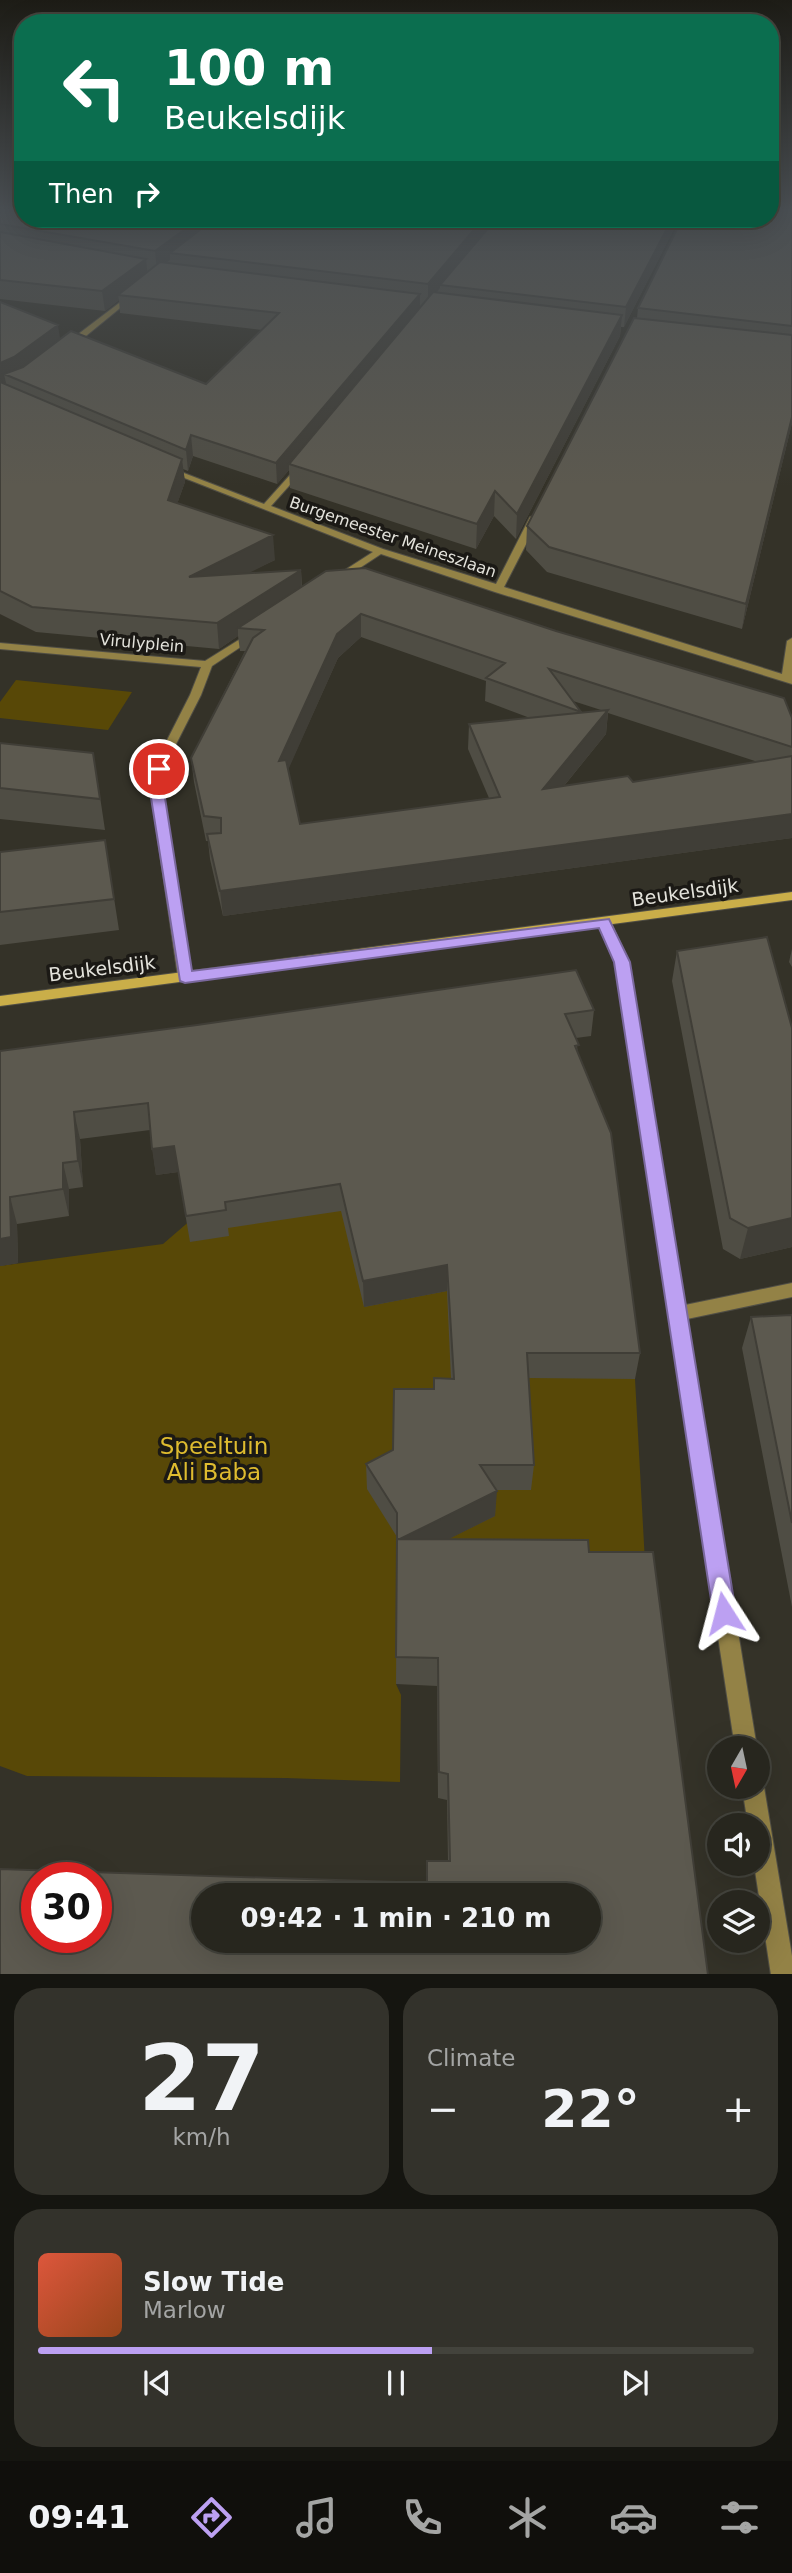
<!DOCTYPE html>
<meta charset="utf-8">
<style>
body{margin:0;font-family:"DejaVu Sans",sans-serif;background:#33322b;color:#f1f3f6;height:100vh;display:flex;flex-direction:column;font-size:26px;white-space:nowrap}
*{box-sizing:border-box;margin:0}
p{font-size:23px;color:#a4a5a4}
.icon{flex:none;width:38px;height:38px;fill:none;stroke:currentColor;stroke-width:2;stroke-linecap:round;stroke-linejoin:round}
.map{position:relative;height:1974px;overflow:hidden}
.drawer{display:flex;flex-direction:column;gap:14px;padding:14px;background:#151510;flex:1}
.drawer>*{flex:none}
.guide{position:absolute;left:14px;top:14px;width:765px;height:214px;border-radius:28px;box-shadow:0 7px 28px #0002,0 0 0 2px #43433c;background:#0b6e4f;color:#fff;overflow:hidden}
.needle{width:46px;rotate:189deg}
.buttons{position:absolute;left:707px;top:1736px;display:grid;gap:14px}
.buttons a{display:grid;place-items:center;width:63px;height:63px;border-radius:50%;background:#27261e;box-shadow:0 7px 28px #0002,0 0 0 2px #43433c;font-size:35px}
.speed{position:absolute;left:21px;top:1862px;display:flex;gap:14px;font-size:35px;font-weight:700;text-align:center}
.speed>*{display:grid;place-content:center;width:91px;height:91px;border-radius:50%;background:#27261e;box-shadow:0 7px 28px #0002,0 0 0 2px #43433c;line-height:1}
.speed .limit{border:10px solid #d22;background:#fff;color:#111}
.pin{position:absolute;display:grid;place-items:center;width:60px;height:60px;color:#fff;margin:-30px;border:4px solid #fff;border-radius:50%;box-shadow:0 2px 7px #0007}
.me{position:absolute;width:77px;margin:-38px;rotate:351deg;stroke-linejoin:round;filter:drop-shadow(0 0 5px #0008)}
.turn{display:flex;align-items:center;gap:24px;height:147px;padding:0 35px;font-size:32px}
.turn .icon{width:91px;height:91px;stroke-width:2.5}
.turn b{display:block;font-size:49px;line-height:60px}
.then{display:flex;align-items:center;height:66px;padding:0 35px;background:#0003;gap:14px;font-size:26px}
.big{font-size:52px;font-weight:600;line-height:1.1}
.drawer .card{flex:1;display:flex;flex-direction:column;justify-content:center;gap:10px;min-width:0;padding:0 24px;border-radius:28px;background:#33322b}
.drawer .dial{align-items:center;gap:0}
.dial b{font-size:91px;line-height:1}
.song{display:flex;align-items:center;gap:21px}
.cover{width:84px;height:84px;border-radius:10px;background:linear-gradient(135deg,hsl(10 70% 55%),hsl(20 70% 35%))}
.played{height:7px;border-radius:4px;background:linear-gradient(90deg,#bca0f2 55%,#43433c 55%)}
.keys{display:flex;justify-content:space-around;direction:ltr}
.heat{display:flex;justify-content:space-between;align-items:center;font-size:38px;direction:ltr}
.drawer .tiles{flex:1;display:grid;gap:14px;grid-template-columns:1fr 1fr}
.card:last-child{grid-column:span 2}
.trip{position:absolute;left:191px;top:1883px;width:410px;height:70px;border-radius:35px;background:#27261e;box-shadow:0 7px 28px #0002,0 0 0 2px #43433c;font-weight:600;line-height:70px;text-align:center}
.menu{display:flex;height:112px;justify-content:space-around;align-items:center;background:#100f0c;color:#a4a5a4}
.menu .icon{width:49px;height:49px}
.menu .active{color:#bca0f2}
.menu b{font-size:32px;color:#f1f3f6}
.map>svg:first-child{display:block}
</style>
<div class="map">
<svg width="792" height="1975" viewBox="0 0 792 1975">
<rect width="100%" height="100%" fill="#343228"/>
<!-- green -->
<path fill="#584807" d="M16 680 132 692 108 730 0 718V702Z
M317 1111 467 1287 635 1379 646 1581 396 1684 401 1695 400 1782 286 1778 27 1776 0 1766V1266L163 1244Z"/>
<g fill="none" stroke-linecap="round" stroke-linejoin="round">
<!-- street casing -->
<g stroke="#504e45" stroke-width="2">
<path id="street" d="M131 294 136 295 70 349H64V345Z
M298 466 305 468 271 506 383 549 496 584 530 517 538 515 540 517 504 587 782 674 787 641 792 638V684L495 592 381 554 340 581H334V577L373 552 164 470 171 468 264 504Z
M253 631 257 632V636L212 666 201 695 171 754 162 785 192 977 185 982 178 977 150 785 160 754 190 695 201 667 0 649V643L205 661Z
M604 919 611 923 629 962 685 1305 792 1283V1297L687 1319 757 1748H735L615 962 597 923Z
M758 1778 761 1779 764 1787 792 1956V1975H771L754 1864H758V1825H748L742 1787H758Z"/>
</g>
<!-- secondary casing -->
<g stroke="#504e45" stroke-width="2">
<path id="secondary" d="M792 892V900L0 1006V996Z"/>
</g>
<!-- street -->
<use href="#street" fill="#938246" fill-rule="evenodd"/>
<!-- secondary -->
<use href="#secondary" fill="#caae49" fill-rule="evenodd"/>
</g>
<!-- wall -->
<path fill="#4f4d44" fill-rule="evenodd" d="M0 209 679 219 624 327H621L620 336 516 539 494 516 476 549 290 488 289 470 277 484 193 456 188 471 183 469 185 482 177 504 275 560 247 573 301 570 302 586 792 718V838L223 916 210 859 208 841H206L194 782 191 758 245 651H240L238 636 219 649 36 632 0 614V302L60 339 206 384 262 330 120 313 119 300 105 311 0 299ZM361 637 486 681 485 701 530 718 469 724 468 749 489 798 300 824 288 769 338 658ZM573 701 601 710 581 713ZM608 713 758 762 633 782 564 786 606 734Z
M792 209V423L742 629 547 572 526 550 527 526 637 318 638 308Z
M0 743 98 783 105 830 0 819Z
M105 840 119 930 0 945V852Z
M792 949V967L789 962Z
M677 951 792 1028V1247L740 1259 723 1249 672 981Z
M594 1010 591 1036 576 1038 578 1054 640 1353 635 1379 528 1378 534 1465 531 1490H496L495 1516 448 1539 589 1552 708 1975 426 1883 427 1861H448L447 1800 438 1798 437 1686 396 1684 397 1537 367 1489 366 1464 393 1450 433 1389 434 1378 451 1379 447 1291 364 1307 341 1211 228 1228 229 1236 190 1242 178 1172 156 1175 150 1130 80 1139 83 1187 69 1189V1216L17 1224 18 1263 0 1266V1051Z
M792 1315V1607L742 1348 751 1317Z"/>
<!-- shaded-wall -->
<path fill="#403e37" d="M199 219H224L170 253V260L157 270 155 251Z
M483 219H497L440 285V288L428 303V284Z
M672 219H679L624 327 626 307Z
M146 259 148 278 118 295 119 300 105 311 102 291Z
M420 294V312L289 464V470L277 484 276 463Z
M622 315 620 336 516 539 517 514Z
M58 325 61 345 18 378 4 374 6 383 0 386V363Z
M792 417V423L742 629 746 604Z
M191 435 193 456 188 471 186 450Z
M182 459 185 482 170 524 168 500Z
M495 491 494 516 476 549 477 524Z
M273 535 275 560 191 602 189 577Z
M301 570 302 595 238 628V636L219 649 217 623Z
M361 614V637L338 658 281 786 279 761 337 634Z
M608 710 606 734 541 814 543 789Z
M792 814V838L223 916 220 891Z
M74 1112 80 1139 83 1187 78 1161Z
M174 1146 178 1172 156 1175 152 1149Z
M63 1163 69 1189V1216L63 1189Z
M10 1197 17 1224 18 1263 0 1266V1239Z
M792 1218V1247L740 1259 748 1228Z
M447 1265V1291L364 1307 363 1281Z
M497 1491 495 1516 397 1565V1541Z"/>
<!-- building -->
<path fill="#5c594f" stroke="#403e37" stroke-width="2" fill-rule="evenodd" d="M0 209H23V219H199L155 251 0 224Z
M770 209H792V326L638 308 682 219H770Z
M214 219H483L428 284 170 253Z
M496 219H672L626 307 440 285Z
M0 232 146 259 102 291 0 280Z
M160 262 420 294 276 463 191 435 186 450 4 374 23 367 71 331 206 384 279 313 118 295Z
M433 292 622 315 517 514 495 491 477 524 289 464Z
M0 302 58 325 14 357 0 363Z
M634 318 792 335V417L746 604 549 547 527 526Z
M0 382 182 459 168 500 273 535 189 577 301 570 217 623 32 607 0 591Z
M365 568 556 631 784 698 792 718V747L549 669 581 712 486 678 505 663 361 614 337 634 279 761 286 760 300 824 500 797 469 724 608 710 543 789 628 776 633 782 792 756V814L220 891 207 834 221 833V818L204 816 191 758 253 638 264 630 238 628 326 571Z
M0 743 93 753 100 799 0 788Z
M105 840 114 899 0 912V852Z
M767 937 792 1028V1218L748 1228 730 1218 677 951Z
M576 970 594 1010 565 1014 579 1045 575 1046 611 1133 640 1353H527L534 1465H480L497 1491 400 1539H397V1513L366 1464 393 1450 394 1389H434V1378L454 1379 447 1265 363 1281 340 1184 225 1202 226 1210 186 1216 174 1146 152 1149 148 1103 74 1112 78 1161 63 1163V1189L10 1197 11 1237 0 1239V1051L197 1025Z
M791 1315H792V1523L751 1317Z
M397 1539 588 1540 589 1552H653L708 1975H0V1869L427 1883V1861H450L448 1774 439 1772 438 1658 396 1657ZM37 1878H96V1937H37ZM203 1895H588V1941H203Z"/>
<!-- sky -->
<linearGradient id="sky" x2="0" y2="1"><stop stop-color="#1d1c16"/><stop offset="0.43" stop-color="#4a4f53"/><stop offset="1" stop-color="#4a4f53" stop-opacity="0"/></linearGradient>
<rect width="792" height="486" fill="url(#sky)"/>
<!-- route -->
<path fill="#bca0f2" stroke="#7a689d" stroke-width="2" d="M159 765 165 769 163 785 192 971 609 919 630 962 736 1613 733 1621 724 1624 716 1621 713 1613 614 962 599 928 185 983 180 981 149 785 152 769Z"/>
<g text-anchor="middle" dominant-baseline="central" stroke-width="7" stroke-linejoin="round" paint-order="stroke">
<!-- far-street labels -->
<g font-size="16" fill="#e4e3dc" stroke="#1b1915">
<text transform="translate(393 537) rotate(19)">Burgemeester Meineszlaan</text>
<text transform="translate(142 643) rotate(5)">Virulyplein</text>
</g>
<!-- street labels -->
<g font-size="19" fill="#e4e3dc" stroke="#1b1915">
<text transform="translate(685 892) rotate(-8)">Beukelsdijk</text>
<text transform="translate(102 968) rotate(-7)">Beukelsdijk</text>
</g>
<!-- near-park labels -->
<g font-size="23" fill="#debb2f" stroke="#1b1915">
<text x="214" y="1446">Speeltuin<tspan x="214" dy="26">Ali Baba</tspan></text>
</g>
</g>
</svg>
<div class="buttons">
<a><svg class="needle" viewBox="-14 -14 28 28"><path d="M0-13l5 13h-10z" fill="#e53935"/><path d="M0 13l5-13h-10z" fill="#a4a5a4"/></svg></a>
<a><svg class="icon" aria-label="sound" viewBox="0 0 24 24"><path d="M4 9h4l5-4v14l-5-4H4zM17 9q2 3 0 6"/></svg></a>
<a><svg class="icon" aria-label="layers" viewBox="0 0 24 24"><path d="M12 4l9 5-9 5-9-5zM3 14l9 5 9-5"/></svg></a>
</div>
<div class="speed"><div class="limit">30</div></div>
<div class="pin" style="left:159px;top:769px;background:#d93025"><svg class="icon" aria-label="arrive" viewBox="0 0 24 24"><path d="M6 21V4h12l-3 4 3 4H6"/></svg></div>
<svg class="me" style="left:724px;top:1613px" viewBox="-20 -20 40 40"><path d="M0-17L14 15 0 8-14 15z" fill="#bca0f2" stroke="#fff" stroke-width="4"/></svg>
<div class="trip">09:42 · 1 min · 210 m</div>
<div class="guide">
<div class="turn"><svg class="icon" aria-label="left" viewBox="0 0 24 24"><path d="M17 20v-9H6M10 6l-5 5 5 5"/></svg><div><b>100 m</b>Beukelsdijk</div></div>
<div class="then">Then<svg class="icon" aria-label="right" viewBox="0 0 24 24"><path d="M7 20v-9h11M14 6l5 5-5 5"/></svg></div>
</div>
</div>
<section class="drawer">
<div class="tiles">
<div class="card dial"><b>27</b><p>km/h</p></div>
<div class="card"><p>Climate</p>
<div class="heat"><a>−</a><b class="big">22°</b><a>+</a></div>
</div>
<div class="card">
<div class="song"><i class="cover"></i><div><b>Slow Tide</b><p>Marlow</p></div></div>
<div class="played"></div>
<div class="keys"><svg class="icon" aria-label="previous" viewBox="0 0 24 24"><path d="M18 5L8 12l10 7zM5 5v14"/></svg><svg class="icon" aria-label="pause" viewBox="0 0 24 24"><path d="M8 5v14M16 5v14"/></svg><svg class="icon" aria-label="next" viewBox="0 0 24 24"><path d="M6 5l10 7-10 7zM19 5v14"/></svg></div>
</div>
</div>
</section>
<nav class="menu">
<b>09:41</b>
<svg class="icon active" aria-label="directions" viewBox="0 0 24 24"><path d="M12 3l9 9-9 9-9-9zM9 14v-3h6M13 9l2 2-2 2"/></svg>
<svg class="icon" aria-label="music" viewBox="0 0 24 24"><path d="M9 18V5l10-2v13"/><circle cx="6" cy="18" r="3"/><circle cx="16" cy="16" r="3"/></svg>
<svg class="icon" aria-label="phone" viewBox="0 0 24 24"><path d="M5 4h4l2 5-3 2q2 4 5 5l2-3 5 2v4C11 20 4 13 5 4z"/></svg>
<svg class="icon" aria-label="climate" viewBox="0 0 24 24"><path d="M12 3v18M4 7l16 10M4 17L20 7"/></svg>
<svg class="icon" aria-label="car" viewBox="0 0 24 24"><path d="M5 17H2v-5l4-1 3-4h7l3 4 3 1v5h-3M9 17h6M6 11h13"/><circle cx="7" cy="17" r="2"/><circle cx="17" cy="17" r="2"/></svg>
<svg class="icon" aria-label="filters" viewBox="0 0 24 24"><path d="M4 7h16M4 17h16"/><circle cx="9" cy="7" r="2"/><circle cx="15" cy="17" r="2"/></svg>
</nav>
